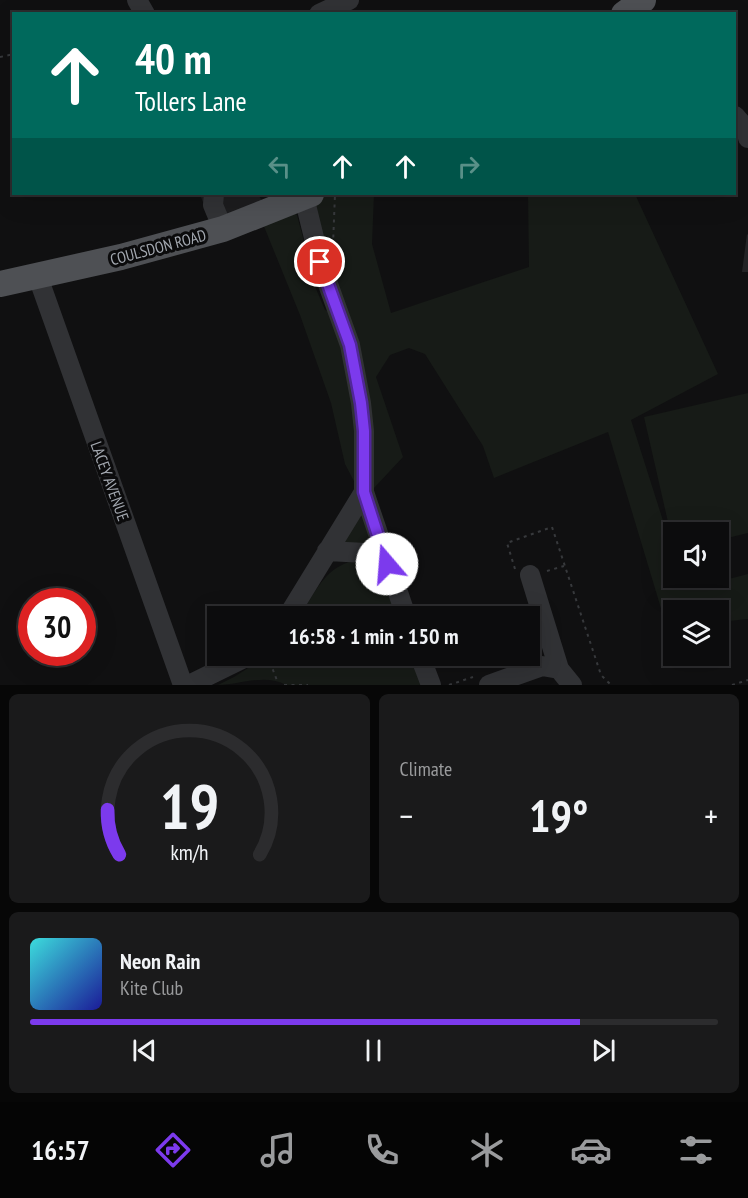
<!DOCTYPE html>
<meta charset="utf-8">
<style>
body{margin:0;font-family:"PT Sans Narrow",sans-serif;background:#1a1a1b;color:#f1f3f6;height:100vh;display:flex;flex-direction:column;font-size:22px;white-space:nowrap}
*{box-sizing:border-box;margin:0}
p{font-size:20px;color:#9a9b9d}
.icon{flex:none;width:33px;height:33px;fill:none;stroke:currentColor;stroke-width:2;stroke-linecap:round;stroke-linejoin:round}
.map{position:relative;height:685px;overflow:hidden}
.sheet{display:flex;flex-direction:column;gap:9px;padding:9px;background:#070707;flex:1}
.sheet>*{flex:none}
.guide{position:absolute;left:12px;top:12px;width:724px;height:183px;border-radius:0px;box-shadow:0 6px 24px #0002,0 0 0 2px #2c2c2e;background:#00695c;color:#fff;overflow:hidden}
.fabs{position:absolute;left:663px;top:522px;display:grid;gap:12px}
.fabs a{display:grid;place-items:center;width:66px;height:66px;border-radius:0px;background:#0c0c0d;box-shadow:0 6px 24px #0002,0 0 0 2px #2c2c2e;font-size:30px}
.speed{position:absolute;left:18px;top:588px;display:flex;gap:12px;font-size:30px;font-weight:700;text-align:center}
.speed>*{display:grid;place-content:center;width:78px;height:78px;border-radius:50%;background:#0c0c0d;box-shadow:0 6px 24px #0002,0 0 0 2px #2c2c2e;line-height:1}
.speed .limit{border:9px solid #d22;background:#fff;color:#111}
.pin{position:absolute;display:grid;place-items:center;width:51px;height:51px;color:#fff;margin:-26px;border:3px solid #fff;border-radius:50%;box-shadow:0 2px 6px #0007}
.me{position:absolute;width:66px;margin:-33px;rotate:342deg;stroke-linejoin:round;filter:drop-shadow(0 0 4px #0008)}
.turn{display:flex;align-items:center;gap:21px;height:126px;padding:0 24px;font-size:27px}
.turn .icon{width:78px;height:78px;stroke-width:2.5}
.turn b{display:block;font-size:42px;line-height:51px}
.lanes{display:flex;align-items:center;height:57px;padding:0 24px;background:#0003;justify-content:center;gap:30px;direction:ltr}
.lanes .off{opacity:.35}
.big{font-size:45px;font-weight:800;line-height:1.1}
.sheet .card{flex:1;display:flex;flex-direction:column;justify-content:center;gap:9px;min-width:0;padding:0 21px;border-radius:9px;background:#1a1a1b}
.sheet .dial{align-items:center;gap:0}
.dial svg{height:156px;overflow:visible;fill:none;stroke:#2c2c2e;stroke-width:7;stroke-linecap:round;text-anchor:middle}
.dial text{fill:#f1f3f6;stroke:none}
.song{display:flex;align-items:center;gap:18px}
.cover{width:72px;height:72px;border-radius:9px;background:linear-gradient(135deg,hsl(180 70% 55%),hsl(240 70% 35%))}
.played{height:6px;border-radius:3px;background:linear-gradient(90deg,#7c3aed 80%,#2c2c2e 80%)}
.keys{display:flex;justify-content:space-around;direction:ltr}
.heat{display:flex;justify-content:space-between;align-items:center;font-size:33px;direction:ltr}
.sheet .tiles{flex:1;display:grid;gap:9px;grid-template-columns:1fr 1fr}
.card:last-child{grid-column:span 2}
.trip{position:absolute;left:207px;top:606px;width:333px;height:60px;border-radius:0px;background:#0c0c0d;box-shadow:0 6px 24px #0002,0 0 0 2px #2c2c2e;font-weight:800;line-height:60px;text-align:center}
.menu{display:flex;height:96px;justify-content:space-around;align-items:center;background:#050505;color:#9a9b9d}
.menu .icon{width:42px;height:42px}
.menu .selected{color:#7c3aed}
.menu b{font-size:27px;color:#f1f3f6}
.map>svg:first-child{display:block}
</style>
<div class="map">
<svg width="748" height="685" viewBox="0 0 748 685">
<rect width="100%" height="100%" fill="#101011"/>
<!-- built -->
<path fill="#1c1c1e" d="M200 194H258L262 201 210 222Z"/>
<!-- green -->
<path fill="#171b17" d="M328 194H374L372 244 391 313 529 267 528 194H635L718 374 631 420 673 552 674 578H681L686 590 748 574V619L719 622 718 610H674L673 625H666L608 432 494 478 483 446 425 354 409 348 390 355 376 377 403 457 374 488 319 239 313 200Z
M291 211 297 215 306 249 303 258 325 310 333 313 357 403 358 489 345 464 331 403 300 315 263 224Z
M748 393V533L719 540 718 532H674L673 544 644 417Z
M359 512 363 513 373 545 370 547 342 542Z
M355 561 366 564 383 573 398 616H300C314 594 326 565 355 561Z
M267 656H412L422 685H286C265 673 240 685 218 685L234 677Z"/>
<!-- building -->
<path fill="#232325" d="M747 234 748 235V272H742Z"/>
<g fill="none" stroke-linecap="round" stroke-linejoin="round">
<!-- path -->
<path stroke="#37393c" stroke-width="2" stroke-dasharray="3 4.5" stroke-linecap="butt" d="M0 57 14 54
M333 245 335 194
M515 569 507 543 552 527 601 675 611 685
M547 571 564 566
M264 657 273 670 278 683
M284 685H308
M449 685 473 677
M732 685 748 680"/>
<!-- minor -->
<path stroke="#313235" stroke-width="20" d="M137 0 145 14
M319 14 349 0
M735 116 747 130 748 138
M214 194 213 205 223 229
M38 277 183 685
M364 492 406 616
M327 551 366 553 387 564
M530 575 559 669 572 685
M288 616 364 492V431L361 403 350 345 320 262 304 197
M420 656 431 685
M189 685 248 656
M489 685 542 666 559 669"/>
<!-- major -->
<path stroke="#4e5054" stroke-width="26" d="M624 14 643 0
M0 284 121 257 223 229 311 194"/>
</g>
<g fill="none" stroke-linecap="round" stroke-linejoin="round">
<!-- route casing -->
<g stroke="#51269a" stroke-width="15">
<path id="route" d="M320 262 350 345 361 403 364 431V492L387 564"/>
</g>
<!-- route -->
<use href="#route" stroke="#7c3aed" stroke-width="10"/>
</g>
<g text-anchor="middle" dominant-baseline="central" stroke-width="6" stroke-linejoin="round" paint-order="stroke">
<!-- street labels -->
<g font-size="16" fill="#a3a8b0" stroke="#0b0b0c">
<text transform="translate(158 247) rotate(-15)">COULSDON ROAD</text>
<text transform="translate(110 481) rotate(70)">LACEY AVENUE</text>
</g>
</g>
</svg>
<div class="fabs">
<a><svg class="icon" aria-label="sound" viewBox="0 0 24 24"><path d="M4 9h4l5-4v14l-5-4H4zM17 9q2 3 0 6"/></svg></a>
<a><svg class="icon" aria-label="layers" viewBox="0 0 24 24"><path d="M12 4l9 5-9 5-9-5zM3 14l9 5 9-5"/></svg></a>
</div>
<div class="speed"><div class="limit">30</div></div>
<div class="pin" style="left:320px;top:262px;background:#d93025"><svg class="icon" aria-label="arrive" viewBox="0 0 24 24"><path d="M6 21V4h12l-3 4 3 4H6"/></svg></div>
<svg class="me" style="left:387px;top:564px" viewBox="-20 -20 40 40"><circle r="19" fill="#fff"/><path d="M0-13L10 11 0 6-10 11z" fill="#7c3aed"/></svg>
<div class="trip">16:58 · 1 min · 150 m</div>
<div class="guide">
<div class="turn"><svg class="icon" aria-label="ahead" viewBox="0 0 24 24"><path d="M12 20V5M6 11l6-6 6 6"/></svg><div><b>40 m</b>Tollers Lane</div></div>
<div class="lanes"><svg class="icon off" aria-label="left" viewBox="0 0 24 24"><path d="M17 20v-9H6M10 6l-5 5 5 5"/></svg><svg class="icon" aria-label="ahead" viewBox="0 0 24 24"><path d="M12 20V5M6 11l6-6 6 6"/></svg><svg class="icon" aria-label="ahead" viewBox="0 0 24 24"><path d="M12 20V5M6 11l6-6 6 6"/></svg><svg class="icon off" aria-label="right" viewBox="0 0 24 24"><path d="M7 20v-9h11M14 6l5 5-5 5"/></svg></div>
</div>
</div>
<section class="sheet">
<div class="tiles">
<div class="card dial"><svg viewBox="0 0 100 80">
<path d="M14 69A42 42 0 1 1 86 69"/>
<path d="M14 69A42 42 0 0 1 8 46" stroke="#7c3aed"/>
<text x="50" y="56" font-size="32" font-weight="700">19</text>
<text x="50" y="72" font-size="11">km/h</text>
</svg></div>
<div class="card"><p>Climate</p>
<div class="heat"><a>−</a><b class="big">19°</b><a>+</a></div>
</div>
<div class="card">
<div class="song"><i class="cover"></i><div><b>Neon Rain</b><p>Kite Club</p></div></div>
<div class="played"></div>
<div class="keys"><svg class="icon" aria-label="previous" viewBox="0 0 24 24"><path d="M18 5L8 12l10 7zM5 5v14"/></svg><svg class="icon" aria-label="pause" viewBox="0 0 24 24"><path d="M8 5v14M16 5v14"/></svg><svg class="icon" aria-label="next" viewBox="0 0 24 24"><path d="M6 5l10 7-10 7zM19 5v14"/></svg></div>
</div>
</div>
</section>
<nav class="menu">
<b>16:57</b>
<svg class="icon selected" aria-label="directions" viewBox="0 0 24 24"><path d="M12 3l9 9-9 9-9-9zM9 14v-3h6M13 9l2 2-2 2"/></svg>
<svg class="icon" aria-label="music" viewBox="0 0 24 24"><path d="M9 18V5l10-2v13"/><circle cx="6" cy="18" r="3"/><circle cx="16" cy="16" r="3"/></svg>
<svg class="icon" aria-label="phone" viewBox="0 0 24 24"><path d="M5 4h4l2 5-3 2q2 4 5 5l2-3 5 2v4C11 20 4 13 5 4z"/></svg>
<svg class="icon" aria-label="climate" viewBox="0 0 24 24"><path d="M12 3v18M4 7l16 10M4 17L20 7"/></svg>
<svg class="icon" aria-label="car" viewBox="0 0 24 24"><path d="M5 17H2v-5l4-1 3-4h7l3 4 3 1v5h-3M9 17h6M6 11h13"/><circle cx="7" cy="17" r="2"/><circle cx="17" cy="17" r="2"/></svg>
<svg class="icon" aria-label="filters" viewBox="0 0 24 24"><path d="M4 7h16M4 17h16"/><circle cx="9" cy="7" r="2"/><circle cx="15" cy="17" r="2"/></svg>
</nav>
